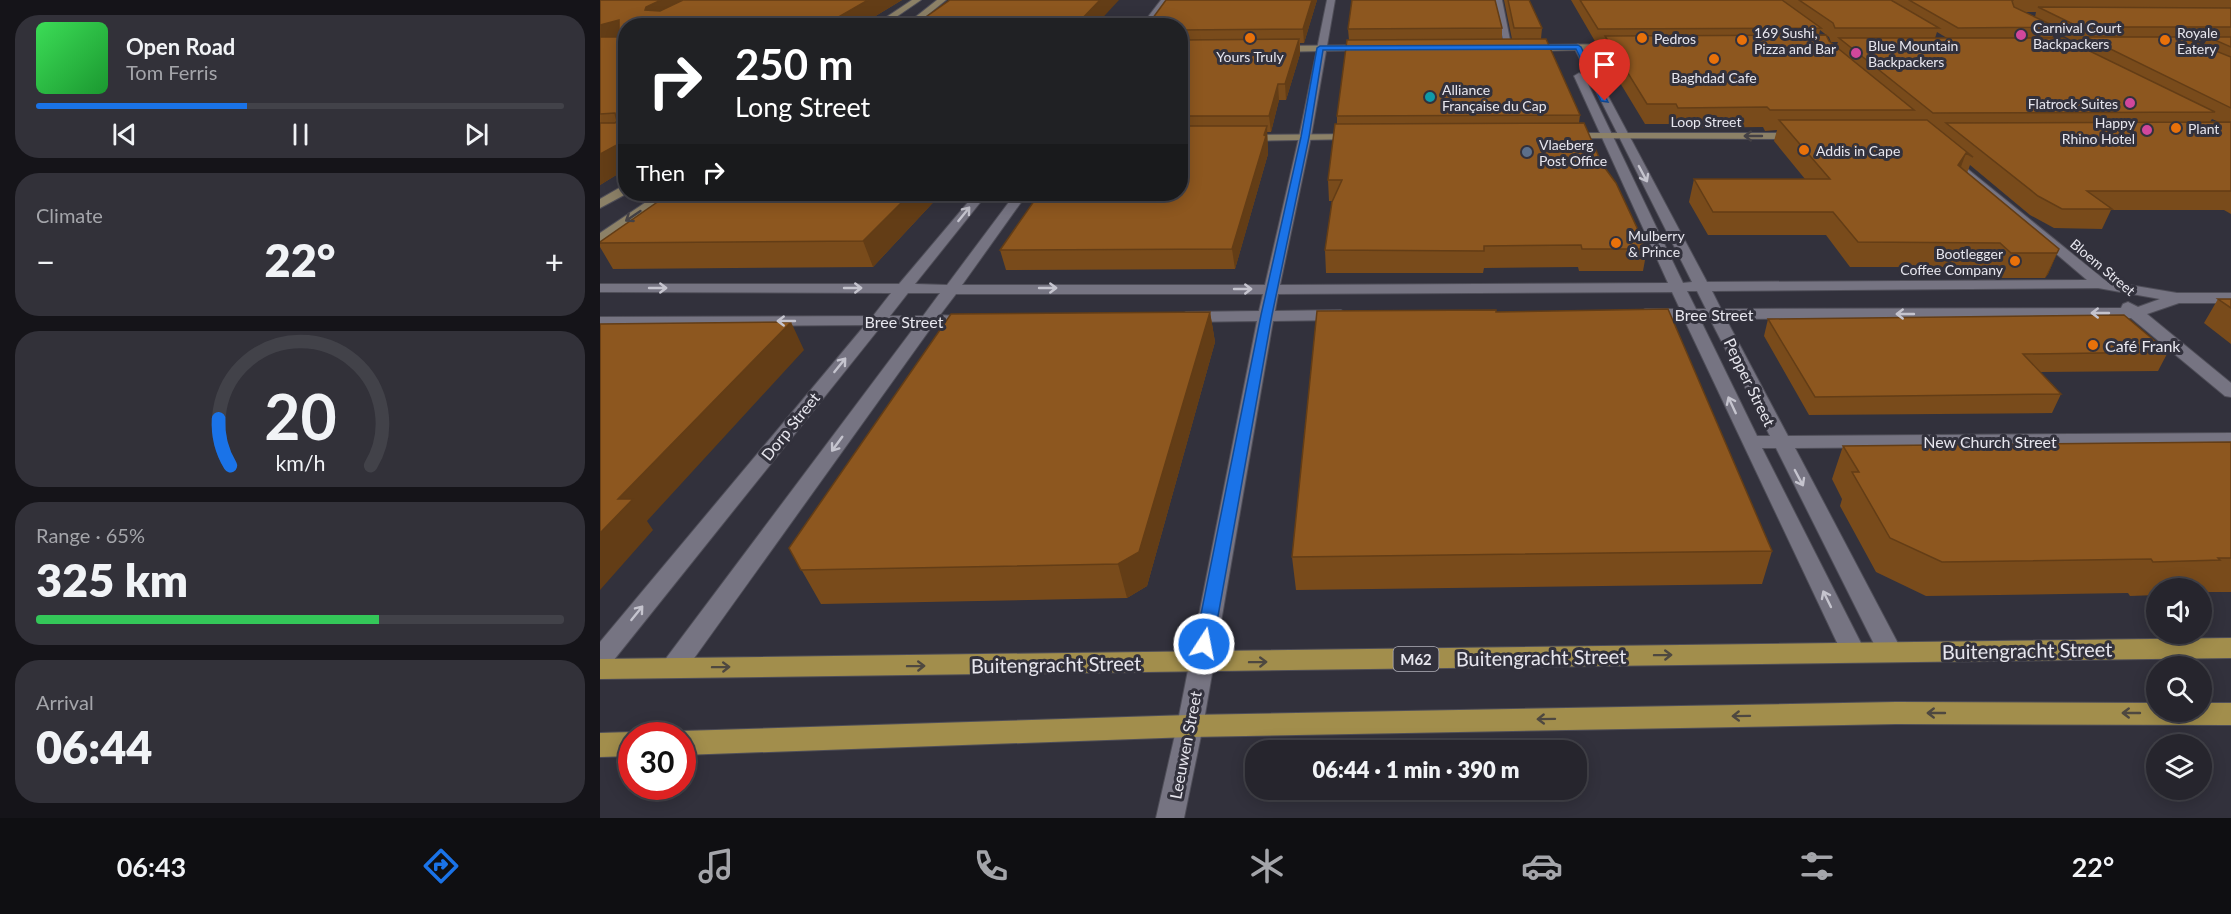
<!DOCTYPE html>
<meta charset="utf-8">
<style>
body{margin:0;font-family:Lato,sans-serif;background:#323139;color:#f1f3f6;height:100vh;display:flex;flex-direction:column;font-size:22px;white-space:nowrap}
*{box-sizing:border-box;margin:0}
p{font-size:20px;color:#a4a5aa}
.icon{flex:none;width:33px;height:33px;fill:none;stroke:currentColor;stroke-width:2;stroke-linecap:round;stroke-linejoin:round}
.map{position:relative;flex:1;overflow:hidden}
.drawer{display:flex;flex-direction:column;gap:15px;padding:15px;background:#151419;width:600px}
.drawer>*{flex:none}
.top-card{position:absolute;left:18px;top:18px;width:570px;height:183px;border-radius:24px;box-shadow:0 3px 15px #0003,0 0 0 2px #424249;background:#202124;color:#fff;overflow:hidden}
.controls{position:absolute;left:1546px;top:578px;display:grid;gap:12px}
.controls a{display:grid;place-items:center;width:66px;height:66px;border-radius:50%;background:#26252d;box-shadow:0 3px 15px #0003,0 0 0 2px #424249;font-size:30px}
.speed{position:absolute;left:18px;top:722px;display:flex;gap:12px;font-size:30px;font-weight:700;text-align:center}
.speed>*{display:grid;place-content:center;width:78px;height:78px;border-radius:50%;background:#26252d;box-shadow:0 3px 15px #0003,0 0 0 2px #424249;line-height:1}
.speed .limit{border:9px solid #d22;background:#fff;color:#111}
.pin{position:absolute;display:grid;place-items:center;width:51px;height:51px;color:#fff;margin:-62px -26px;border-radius:50% 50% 50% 0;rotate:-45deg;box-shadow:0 0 6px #0007}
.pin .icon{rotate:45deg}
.me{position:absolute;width:66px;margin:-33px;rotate:11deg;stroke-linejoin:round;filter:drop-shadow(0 0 4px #0008)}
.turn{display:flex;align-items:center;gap:21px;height:126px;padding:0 18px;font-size:27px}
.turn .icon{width:78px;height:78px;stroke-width:2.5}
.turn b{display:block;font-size:42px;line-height:51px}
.then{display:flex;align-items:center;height:57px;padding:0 18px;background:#0003;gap:12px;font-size:22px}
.big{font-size:45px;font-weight:800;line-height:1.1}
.drawer .widget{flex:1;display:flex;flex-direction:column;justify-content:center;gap:9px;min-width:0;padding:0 21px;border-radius:24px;background:#323139}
.drawer .dial{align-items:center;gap:0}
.dial svg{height:156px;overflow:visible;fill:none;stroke:#424249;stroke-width:7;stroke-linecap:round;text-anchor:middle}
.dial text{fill:#f1f3f6;stroke:none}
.song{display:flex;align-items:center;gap:18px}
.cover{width:72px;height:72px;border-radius:9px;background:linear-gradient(135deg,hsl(130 70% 55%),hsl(130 70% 35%))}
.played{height:6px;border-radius:3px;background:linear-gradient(90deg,#1a73e8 40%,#424249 40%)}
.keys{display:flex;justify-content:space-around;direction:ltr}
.heat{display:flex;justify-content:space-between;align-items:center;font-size:33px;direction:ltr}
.charge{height:9px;border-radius:4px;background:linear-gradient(90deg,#34c759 65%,#424249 0)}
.trip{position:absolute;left:645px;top:740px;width:342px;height:60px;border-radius:24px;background:#26252d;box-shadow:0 3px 15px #0003,0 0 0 2px #424249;font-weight:800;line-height:60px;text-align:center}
.tabs{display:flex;height:96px;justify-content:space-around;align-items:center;background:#0f0f12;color:#a4a5aa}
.tabs .icon{width:42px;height:42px}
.tabs .current{color:#1a73e8}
.tabs b{font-size:27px;color:#f1f3f6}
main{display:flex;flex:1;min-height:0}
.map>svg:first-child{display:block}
</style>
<main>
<section class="drawer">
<div class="widget">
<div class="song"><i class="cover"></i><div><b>Open Road</b><p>Tom Ferris</p></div></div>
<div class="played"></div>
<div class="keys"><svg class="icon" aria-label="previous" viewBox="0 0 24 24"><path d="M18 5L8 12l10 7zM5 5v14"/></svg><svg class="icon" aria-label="pause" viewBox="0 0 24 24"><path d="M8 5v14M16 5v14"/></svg><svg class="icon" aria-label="next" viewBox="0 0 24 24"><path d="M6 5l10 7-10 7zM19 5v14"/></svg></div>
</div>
<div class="widget"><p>Climate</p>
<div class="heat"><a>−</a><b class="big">22°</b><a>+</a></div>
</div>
<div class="widget dial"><svg viewBox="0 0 100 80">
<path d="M14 69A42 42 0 1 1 86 69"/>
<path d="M14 69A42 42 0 0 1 8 45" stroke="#1a73e8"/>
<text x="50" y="56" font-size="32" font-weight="700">20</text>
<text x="50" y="72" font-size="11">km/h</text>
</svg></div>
<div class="widget"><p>Range · 65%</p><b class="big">325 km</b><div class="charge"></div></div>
<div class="widget"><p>Arrival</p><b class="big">06:44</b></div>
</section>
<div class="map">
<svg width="1631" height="818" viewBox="0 0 1631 818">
<rect width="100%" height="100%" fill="#32313c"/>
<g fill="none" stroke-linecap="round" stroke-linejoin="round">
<!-- lane casing -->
<g stroke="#4f4e58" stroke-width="2">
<path id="lane" d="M894 0H902L912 50 905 48Z"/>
</g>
<!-- street casing -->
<g stroke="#4f4e58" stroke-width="2">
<path id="street" d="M561 0H569L550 26H541Z
M727 0H735L711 137 680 285 1068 283 974 76 979 73 984 76 1083 283 1092 282 974 47 978 44 982 47 1107 282 1487 280 1345 159 1343 157 1349 154 1506 281 1577 293H1631V303H1579L1547 314 1631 383V397L1625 396 1531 318 1126 319 1188 436 1631 433V445L1195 448 1302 651 1299 658 1290 661 1281 658 1176 448H1162L1265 651 1262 658 1253 661 1244 658 1241 651 1084 319H1045L1037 314 1045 309H1080L1072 292 678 294 675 311 741 310 749 315 741 320 673 321 603 726 584 818H556L577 726 657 321 586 322 578 317 586 312 659 311 663 294H356L340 315 375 317 377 320 375 323 333 325 82 675 73 678 64 675 61 668 64 661 316 325H282L9 666 0 669V642L265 325 0 327V317L273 316 291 293 0 292V284H299L375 194H387L315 284 347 285 415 194H427L362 285H665L699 137ZM1498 288 1560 299 1538 307 1528 302 1523 304 1521 308 1121 309 1112 291ZM1087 291H1097L1106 309H1096ZM308 293H340L323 316H290ZM1100 319H1110L1170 436H1157Z"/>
</g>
<!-- secondary casing -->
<g stroke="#4f4e58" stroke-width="2">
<path id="secondary" d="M312 0H321L283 26H273Z
M337 0H346L314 26H304Z
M1026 44 1029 45V49L927 51 923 48 927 45Z
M771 45 774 46V50L675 52 671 49 675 46Z
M967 133H1200L1206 136 1200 139 963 138 961 136Z
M756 134 760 135V139L643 141 637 138 643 135Z
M26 184V194L0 208V199Z
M58 194H72L0 243V233Z"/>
</g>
<!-- primary casing -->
<g stroke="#4f4e58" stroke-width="2">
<path id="primary" d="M1631 638V658L0 679V659Z
M1296 702 1557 703V711H1602V703H1631V725L1296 724 590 737 82 755V735H73L82 731 590 715Z
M32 732 39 735H32V756L0 757V733Z"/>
</g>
<!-- lane -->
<use href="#lane" fill="#767482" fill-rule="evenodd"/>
<!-- street -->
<use href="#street" fill="#767482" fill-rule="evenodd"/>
<!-- secondary -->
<use href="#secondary" fill="#8c8167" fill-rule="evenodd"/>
<!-- primary -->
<use href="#primary" fill="#a28e4c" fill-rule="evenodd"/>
</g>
<!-- wall -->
<path fill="#794b1b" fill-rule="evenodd" d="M0 0H302L259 26H26V169L0 185Z
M717 0 704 43H700V54L686 100H679L671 132H667L668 154 635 269 406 270 400 250 580 194V26Z
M904 0H929L942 28 941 39 980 115 979 123 1047 249 1043 271H979L978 267 884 268 883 273H726L725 250 732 201H729L728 180 737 124V116L749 40 748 29 902 28V39H912Z
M971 0H1631V214L1624 210H1511L1502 229 1454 228 1430 215 1370 165 1367 173 1459 249 1448 274 1445 278H1401L1390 267H1250L1226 235H1108L1089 202 1094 179H1205L1174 141 1177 130 1165 131 1163 127 1075 128 1073 124H1045L1002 53 1004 43H996ZM1425 12H1436L1435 17ZM1220 30 1229 37 1231 42H1238L1236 47 1219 35ZM1455 31 1473 41H1484L1482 47 1452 38ZM1337 32 1347 38H1335ZM1590 41H1606L1603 46ZM1612 119 1619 122H1610Z
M69 194H341L273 267 13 269 0 247V242Z
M1618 299H1631V344L1604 323Z
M610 312 615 342 547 586 527 598 221 604 189 548Z
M896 312 1172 551 1162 584 696 590 692 557Z
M1168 319 1568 352 1558 371 1440 372 1461 394 1452 413 1209 415 1164 336Z
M1631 442V592H1602V588H1557V595L1530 596 1528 593 1326 596 1276 572 1240 506 1242 499 1232 479 1243 446Z"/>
<!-- shaded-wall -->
<path fill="#633d16" d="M61 0H104L54 24 45 10 46 7Z
M268 0H302L259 26H223Z
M500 0H519L495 26H475Z
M712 0H717L704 43 703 29Z
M19 20 26 33 0 46V25Z
M699 39 700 54 686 100 685 84Z
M678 84 679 100 671 132 669 116Z
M667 126 668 154 635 269 632 249Z
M26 140V169L0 185V154Z
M1366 153 1358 175V165Z
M310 194H341L273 267 263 241Z
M1459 249 1448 274 1445 278 1457 253Z
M610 312 615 342 547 586 527 598 518 564Z
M191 322 204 350 47 521 53 530 0 590V533L18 499Z"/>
<!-- building -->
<path fill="#8d571f" stroke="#633d16" stroke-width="1.5" d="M0 0H61L46 7 45 10 60 11 83 0H268L223 26H26V140L0 154V123H15L17 121 15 113 0 114V37H19V20L0 25Z
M350 0H500L475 26H313Z
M566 0H712L703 29 580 30V26H547Z
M752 0H895L902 28 748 29Z
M908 0H929L942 28H914Z
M980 0H1182L1221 28 998 29Z
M1199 0H1291L1339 28H1235L1233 23Z
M1309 0H1413L1412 1 1414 7 1456 27 1358 28Z
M1438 7 1631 8V27H1479Z
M1226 35 1229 41 1314 110H1170L1167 107 1078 108 1076 104H1047L1005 36Z
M1486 37H1581L1631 57V108Z
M1608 37H1631V47Z
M1239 38H1463L1615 112 1333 113Z
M699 39 685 84H678L669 116H580V40Z
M946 39 980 115 737 116 747 40Z
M1179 120H1327L1373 157 1366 153 1358 165 1459 249 1457 253H1411L1400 243 1258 242 1233 212H1113L1094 179H1230Z
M1631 122V191H1487L1512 209H1462L1438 196 1346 123Z
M984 123 1002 164 1016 183 1047 249H982L981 245 884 246V251L725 250 732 202 742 180H728L735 124Z
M580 126H667L664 135 666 136 632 249 400 250 439 194H580Z
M69 194H310L263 241 0 243V242Z
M1618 299H1631V308Z
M1068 309 1172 551 692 557 717 311 896 310V312Z
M610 312 539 552 518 564 201 570 189 548 351 314Z
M1524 315 1568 352 1423 354 1461 394 1215 397 1168 319Z
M191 322 18 499H33L0 533V324Z
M1631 442V558H1618L1620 560 1553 562 1551 559 1342 562 1290 538 1252 472H1259L1243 446Z"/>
<!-- one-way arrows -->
<defs><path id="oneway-shaft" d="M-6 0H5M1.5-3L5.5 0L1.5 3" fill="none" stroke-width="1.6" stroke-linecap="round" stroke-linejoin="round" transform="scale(1.5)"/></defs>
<g stroke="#444145">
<use href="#oneway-shaft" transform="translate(1153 136) rotate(180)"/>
<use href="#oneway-shaft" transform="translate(33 216) rotate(146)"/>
</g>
<g stroke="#c5c4ce">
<use href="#oneway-shaft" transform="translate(1043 174) rotate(62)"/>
<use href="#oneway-shaft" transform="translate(364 214) rotate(-51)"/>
<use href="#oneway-shaft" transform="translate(58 288)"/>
<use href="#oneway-shaft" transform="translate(253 288)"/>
<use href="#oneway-shaft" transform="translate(448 288)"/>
<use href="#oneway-shaft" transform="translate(643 289)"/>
<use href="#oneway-shaft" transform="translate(1500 313) rotate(180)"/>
<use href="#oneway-shaft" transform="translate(1305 314) rotate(180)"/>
<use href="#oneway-shaft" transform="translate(186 321) rotate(180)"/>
<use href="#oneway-shaft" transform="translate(240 365) rotate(-51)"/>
<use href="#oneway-shaft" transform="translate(1132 405) rotate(-115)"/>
<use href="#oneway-shaft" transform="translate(237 444) rotate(126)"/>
<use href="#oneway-shaft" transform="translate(1199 478) rotate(62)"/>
<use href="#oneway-shaft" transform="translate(1227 599) rotate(-116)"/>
<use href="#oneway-shaft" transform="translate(37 613) rotate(-51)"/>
</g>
<g stroke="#4e4840">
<use href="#oneway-shaft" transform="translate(1063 655) rotate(-1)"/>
<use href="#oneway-shaft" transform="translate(658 662) rotate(-1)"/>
<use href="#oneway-shaft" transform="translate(316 666) rotate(-1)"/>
<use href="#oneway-shaft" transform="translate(121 667) rotate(-1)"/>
<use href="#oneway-shaft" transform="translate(1336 713) rotate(-180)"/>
<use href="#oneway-shaft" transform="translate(1531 713) rotate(-180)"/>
<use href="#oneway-shaft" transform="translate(1141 716) rotate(179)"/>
<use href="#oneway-shaft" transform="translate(946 719) rotate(179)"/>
</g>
<!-- route -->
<path fill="#1a73e8" stroke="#114b97" stroke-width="1.5" d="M978 45 981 47 1008 102 1001 101 976 49 723 50 709 137 672 315 613 644 610 649 604 651 597 649 595 644 661 315 701 137 717 48 720 46Z"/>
<!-- markers -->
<g fill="#d1479c" stroke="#32313c" stroke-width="2">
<circle cx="1421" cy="35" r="6"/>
<circle cx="1256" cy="53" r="6"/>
<circle cx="1530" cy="103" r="6"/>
<circle cx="1547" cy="130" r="6"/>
</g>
<g fill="#e8710a" stroke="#32313c" stroke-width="2">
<circle cx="650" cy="38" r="6"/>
<circle cx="1042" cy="38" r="6"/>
<circle cx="1142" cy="40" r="6"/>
<circle cx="1565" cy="40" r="6"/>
<circle cx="1114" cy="59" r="6"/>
<circle cx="1576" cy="128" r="6"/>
<circle cx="1204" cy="150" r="6"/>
<circle cx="1016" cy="243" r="6"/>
<circle cx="1415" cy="261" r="6"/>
<circle cx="1493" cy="345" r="6"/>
</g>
<circle fill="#0f9aa8" stroke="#32313c" stroke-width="2" cx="830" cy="97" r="6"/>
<circle fill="#5c6f8a" stroke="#32313c" stroke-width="2" cx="927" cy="152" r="6"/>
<g text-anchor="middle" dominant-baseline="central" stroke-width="6" stroke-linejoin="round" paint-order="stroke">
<!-- far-poi labels -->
<g font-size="14" fill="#e7e6ee" stroke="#32313c" text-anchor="start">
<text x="1433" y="27">Carnival Court<tspan x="1433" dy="16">Backpackers</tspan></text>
<text x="1154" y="32">169 Sushi,<tspan x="1154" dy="16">Pizza and Bar</tspan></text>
<text x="1577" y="32">Royale<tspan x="1577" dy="16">Eatery</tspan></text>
<text x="1054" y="38">Pedros</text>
<text x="1268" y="45">Blue Mountain<tspan x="1268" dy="16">Backpackers</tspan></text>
<text x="650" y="56" text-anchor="middle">Yours Truly</text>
<text x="1114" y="77" text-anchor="middle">Baghdad Cafe</text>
<text x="842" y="89">Alliance<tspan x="842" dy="16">Française du Cap</tspan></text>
<text x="1518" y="103" text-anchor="end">Flatrock Suites</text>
<text x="1535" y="122" text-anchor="end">Happy<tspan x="1535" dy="16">Rhino Hotel</tspan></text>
<text x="1588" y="128">Plant</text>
<text x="939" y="144">Vlaeberg<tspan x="939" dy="16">Post Office</tspan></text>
<text x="1216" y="150">Addis in Cape</text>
<text x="1028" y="235">Mulberry<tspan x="1028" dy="16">&amp; Prince</tspan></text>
<text x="1403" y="253" text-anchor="end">Bootlegger<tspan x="1403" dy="16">Coffee Company</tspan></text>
</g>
<!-- far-street labels -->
<g font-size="14" fill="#e7e6ee" stroke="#32313c">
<text x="1106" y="121">Loop Street</text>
<text transform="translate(1503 267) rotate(40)">Bloem Street</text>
</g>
<!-- shield labels -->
<rect fill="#32313c" stroke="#b1b0b9" stroke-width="1.5" x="793.5" y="647" width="45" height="24" rx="4.5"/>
<g font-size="15" font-weight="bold" fill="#e7e6ee">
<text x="816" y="659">M62</text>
</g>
<!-- street labels -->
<g font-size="16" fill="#e7e6ee" stroke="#32313c">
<text x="1114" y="314">Bree Street</text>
<text x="304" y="321">Bree Street</text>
<text transform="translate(1150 382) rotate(64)">Pepper Street</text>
<text transform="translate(190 426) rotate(-51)">Dorp Street</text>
<text x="1390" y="441">New Church Street</text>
<text transform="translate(585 745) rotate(-79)">Leeuwen Street</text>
</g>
<!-- poi labels -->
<g font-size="16" fill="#e7e6ee" stroke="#32313c" text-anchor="start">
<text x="1505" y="345">Café Frank</text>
</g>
<!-- near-street labels -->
<g font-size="20" fill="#e7e6ee" stroke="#32313c">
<text transform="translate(1427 650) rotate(-1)">Buitengracht Street</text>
<text transform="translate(941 657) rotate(-1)">Buitengracht Street</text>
<text transform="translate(456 664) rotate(-1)">Buitengracht Street</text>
</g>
</g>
</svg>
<div class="controls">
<a><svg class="icon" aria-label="sound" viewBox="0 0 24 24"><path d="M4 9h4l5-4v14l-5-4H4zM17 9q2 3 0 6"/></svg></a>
<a><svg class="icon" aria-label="search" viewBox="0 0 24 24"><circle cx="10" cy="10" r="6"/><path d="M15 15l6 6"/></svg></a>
<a><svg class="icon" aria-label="layers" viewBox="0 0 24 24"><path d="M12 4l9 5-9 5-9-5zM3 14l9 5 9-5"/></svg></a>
</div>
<div class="speed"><div class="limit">30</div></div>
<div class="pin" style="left:1005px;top:101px;background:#d93025"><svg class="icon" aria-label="arrive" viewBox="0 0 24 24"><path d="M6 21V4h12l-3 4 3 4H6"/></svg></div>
<svg class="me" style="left:604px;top:644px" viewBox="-20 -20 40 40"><circle r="17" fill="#1a73e8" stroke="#fff" stroke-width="3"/><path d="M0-11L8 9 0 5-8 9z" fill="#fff"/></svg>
<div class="trip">06:44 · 1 min · 390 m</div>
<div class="top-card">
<div class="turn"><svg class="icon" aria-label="right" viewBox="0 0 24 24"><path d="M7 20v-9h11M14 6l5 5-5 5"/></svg><div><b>250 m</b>Long Street</div></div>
<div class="then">Then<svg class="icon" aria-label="right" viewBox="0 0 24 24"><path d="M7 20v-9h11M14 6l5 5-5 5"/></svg></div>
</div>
</div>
</main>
<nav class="tabs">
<b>06:43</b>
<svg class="icon current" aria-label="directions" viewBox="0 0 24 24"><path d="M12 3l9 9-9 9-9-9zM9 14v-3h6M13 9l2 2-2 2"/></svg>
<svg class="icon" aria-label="music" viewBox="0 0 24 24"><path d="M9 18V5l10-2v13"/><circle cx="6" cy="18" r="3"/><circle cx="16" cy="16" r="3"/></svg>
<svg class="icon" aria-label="phone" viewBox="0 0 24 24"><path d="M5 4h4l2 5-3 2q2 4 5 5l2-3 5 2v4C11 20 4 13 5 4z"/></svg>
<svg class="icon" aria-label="climate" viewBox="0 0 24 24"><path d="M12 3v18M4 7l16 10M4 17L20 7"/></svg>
<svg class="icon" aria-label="car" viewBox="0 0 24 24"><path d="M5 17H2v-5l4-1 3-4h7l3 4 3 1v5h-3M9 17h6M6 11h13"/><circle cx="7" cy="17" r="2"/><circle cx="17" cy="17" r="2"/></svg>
<svg class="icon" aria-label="filters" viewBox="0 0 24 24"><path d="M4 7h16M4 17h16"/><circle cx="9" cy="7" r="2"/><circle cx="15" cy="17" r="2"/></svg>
<b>22°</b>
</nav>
